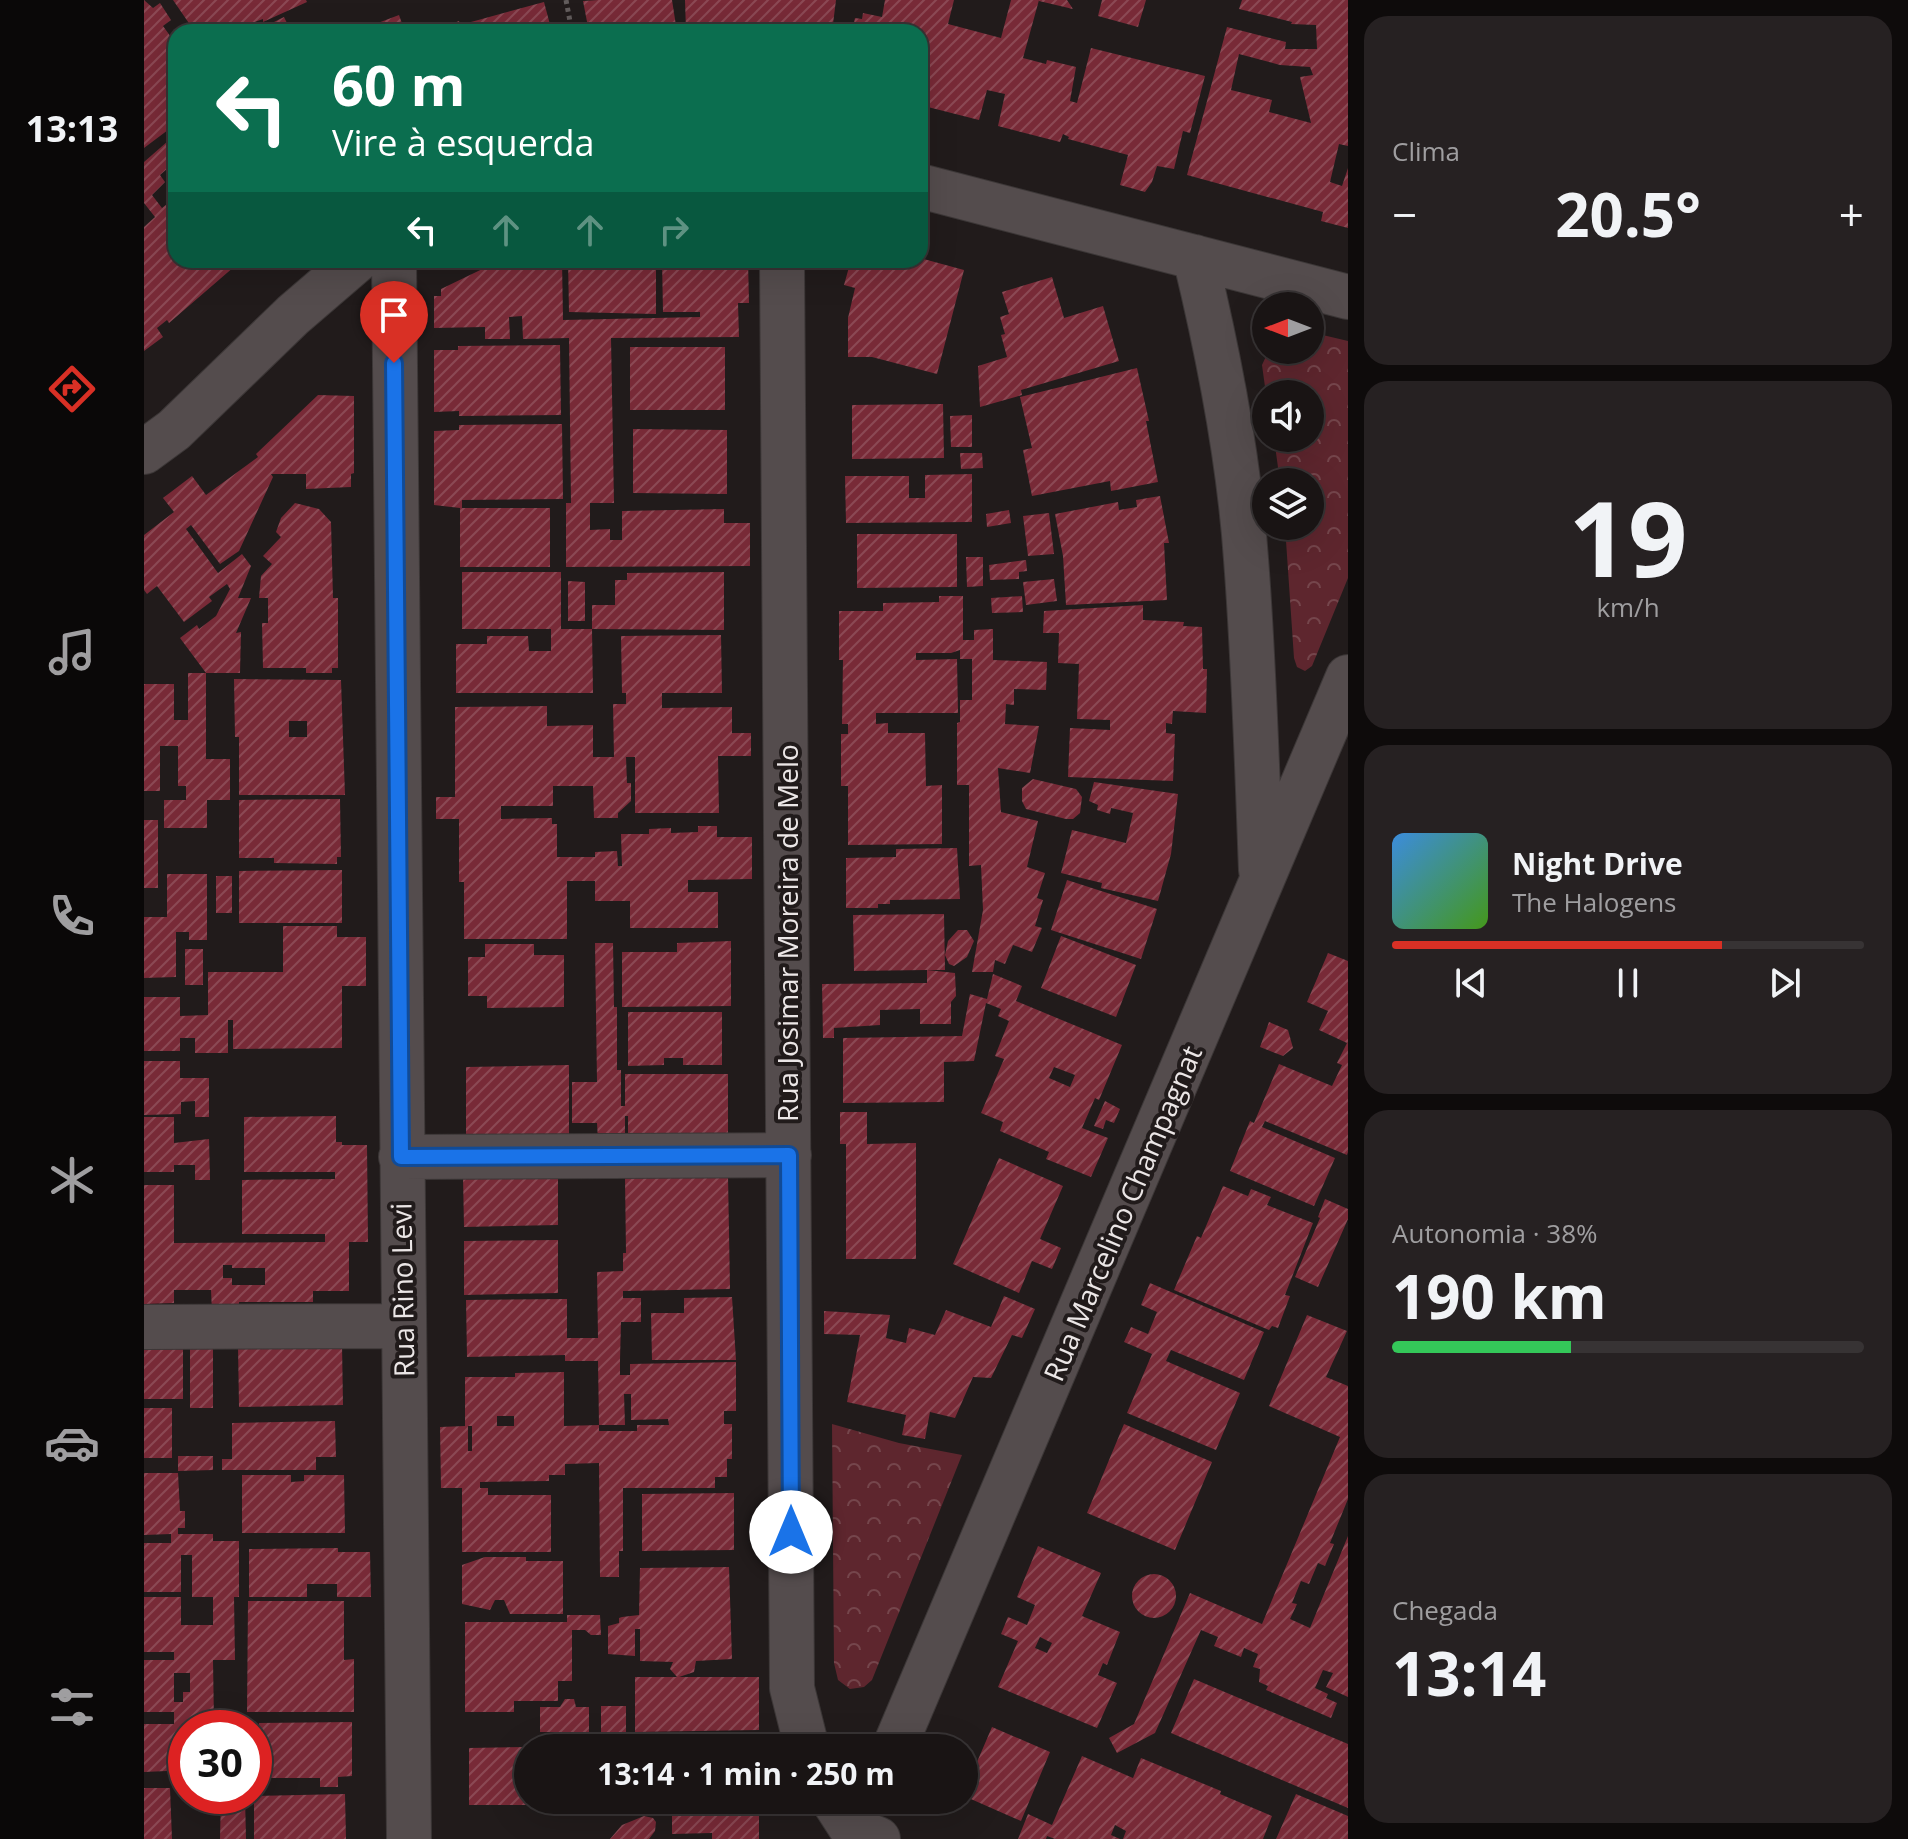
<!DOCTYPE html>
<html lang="pt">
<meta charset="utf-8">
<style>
body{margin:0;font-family:"Open Sans",sans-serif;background:#262122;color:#f1f3f6;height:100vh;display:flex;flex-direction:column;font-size:30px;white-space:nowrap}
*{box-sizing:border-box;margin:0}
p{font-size:26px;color:#9f9ea0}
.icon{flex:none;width:44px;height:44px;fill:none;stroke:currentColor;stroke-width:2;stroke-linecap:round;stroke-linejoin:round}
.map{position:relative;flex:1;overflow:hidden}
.sheet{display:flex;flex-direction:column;gap:16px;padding:16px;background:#0e0b0b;width:560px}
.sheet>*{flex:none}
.banner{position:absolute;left:24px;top:24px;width:760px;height:244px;border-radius:24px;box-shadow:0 8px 32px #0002,0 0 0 2px #373334;background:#0b6e4f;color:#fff;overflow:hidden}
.needle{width:52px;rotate:270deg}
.buttons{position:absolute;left:1108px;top:292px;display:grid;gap:16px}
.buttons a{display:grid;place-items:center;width:72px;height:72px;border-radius:50%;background:#191414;box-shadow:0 8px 32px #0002,0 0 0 2px #373334;font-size:40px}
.speed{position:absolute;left:24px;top:1710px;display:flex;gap:16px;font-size:40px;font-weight:700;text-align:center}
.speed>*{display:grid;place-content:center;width:104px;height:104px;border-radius:50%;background:#191414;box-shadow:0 8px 32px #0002,0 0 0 2px #373334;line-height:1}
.speed .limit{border:12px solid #d22;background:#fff;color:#111}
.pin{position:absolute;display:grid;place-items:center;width:68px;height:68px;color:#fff;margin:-82px -34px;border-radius:50% 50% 50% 0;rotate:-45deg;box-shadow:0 0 8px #0007}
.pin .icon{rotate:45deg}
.me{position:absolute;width:88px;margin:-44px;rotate:0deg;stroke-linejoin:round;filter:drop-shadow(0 0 6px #0008)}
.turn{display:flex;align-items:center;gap:28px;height:168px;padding:0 32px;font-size:36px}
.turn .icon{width:104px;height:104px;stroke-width:2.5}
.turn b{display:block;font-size:56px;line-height:68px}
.lanes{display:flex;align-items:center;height:76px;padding:0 32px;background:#0003;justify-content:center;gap:40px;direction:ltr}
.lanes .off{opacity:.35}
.big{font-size:60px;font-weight:700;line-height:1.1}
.sheet .widget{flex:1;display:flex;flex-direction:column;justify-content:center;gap:12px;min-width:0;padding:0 28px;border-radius:24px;background:#262122}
.sheet .dial{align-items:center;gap:0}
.dial b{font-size:104px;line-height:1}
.song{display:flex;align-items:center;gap:24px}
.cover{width:96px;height:96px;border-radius:12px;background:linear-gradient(135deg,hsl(210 70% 55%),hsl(100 70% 35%))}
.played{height:8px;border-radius:4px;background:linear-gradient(90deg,#d93025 70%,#373334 70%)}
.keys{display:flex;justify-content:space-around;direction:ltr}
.heat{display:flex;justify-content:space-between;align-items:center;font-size:44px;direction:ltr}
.charge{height:12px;border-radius:6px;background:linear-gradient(90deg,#34c759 38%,#373334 0)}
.trip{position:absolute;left:370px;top:1734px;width:464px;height:80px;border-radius:40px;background:#191414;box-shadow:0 8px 32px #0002,0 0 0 2px #373334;font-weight:700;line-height:80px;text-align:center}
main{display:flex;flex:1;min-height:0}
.dock{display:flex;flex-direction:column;width:144px;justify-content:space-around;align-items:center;background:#0a0808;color:#9f9ea0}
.dock .icon{width:56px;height:56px}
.dock .on{color:#d93025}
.dock b{font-size:36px;color:#f1f3f6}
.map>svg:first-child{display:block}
</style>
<main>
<nav class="dock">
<b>13:13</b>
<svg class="icon on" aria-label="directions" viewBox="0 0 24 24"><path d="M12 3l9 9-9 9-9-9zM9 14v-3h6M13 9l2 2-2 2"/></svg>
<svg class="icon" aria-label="music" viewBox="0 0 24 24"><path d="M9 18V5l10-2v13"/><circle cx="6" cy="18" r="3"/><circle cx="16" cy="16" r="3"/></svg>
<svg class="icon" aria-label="phone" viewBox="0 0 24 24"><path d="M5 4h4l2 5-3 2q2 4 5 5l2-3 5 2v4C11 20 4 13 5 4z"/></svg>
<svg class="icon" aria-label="climate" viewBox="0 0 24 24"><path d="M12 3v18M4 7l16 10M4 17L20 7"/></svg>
<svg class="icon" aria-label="car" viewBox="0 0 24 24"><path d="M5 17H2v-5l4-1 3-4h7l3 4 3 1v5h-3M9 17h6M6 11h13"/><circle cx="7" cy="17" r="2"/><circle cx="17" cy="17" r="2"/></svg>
<svg class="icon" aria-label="filters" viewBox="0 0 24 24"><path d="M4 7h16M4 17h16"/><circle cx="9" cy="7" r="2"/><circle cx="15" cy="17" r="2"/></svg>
</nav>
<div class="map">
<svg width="1204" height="1839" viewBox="0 0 1204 1839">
<defs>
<pattern id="forest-crowns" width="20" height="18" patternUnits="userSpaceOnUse" patternTransform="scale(2)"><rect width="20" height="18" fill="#5e262e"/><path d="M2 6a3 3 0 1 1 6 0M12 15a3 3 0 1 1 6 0" fill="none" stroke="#75464c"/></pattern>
<pattern id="building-hatch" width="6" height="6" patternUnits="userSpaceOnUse" patternTransform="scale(2)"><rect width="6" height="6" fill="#782a37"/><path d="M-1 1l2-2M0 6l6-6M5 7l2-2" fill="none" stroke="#8b4954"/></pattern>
</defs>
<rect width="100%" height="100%" fill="#211b1b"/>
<!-- forest -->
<path fill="url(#forest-crowns)" d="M1166 332 1204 341V578L1168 666 1161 671 1153 667 1150 658 1141 526H1166V482H1136L1130 438H1166V394H1122L1118 365 1125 350H1166Z
M688 1424 755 1443 818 1455 728 1680 720 1687 706 1689 694 1680 690 1663Z"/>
<!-- building -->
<path fill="url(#building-hatch)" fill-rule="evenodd" d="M0 0 9 8 16 3 27 20 19 26 32 44V124L0 148Z
M29 0H162L163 2 119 22V19L105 24 110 32H51Z
M454 0H528L533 32H445L439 1Z
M541 0H692L688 32H542Z
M741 0H810L804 24 857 38 867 0H895L879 58 902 64 903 60 932 67 926 101 933 103 947 48 1061 76 1046 133 1039 131 1030 169 1013 166 1008 182 1001 192 976 185 984 155 924 139 925 137 919 134 916 142 854 126 861 94 843 90 835 120 776 105V32H708L711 18 718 19 719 13 738 17Z
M895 0H923L929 9 895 1Z
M958 0H1002L994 27 954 16Z
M1098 0H1204V146L1195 144 1186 182 1198 186 1204 168V228L1177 221 1179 212 1043 175 1083 27 1142 42 1141 49H1173L1172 25 1147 24 1148 22 1095 9ZM1095 54 1136 65 1166 67 1169 75 1156 77 1167 123 1125 112 1128 100 1087 90Z
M400 2 408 32H330L327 22Z
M255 15 261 32H219L218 29Z
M140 17 147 31 118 32 116 29Z
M315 21 318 32H287Z
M172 22 177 32H152Z
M32 134V161L16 175 21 182 8 195 18 208 32 197V260H98L25 323 23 320 13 328 19 337 0 351V227L11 217 0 203V162Z
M776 258 820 270 793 374 728 357H704V318L711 288 700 285 707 260Z
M357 260H418L419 320 556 317V312H519L518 260H604L605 303H594L595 337 467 338 470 503H446V530L466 529V540H478V511L580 509V523H606V566L422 567V503H427L425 338 379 339 378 316 365 317 366 339H341V327L290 328V296H297V289Z
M424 260H512V314L425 312Z
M908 277 920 318 959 306 975 361 877 390 878 395 836 407 834 366 863 357 857 335 861 334 856 317 865 314 858 292Z
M416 345 417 415 315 416V411L290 412V350H314V346Z
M486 347H581V410H486Z
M993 368 1005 421H1002L1014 482 967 491 966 481 888 496 879 450 888 448 876 397Z
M174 395 210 396V473L207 474V487L162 489V474H127L129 477 95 551 76 564 47 525 42 529 74 573 98 554 107 566 94 598H107L92 633 97 632 96 673H62V759H86V800H63V828H20V800H42V786H34V746H16V791H0V684H30V720H44V673H62L36 638 53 625 55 629 72 616 86 589 83 584 65 597 68 601 40 622 13 586 3 594 0 590V535L30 512 19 498 48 476 62 495 114 457 112 454Z
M799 404 800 458 708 459V405Z
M828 415V447H807L806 416Z
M418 424 419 499 318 500V508H406V567H316V508L290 505V431L315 430V425Z
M489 429 583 430V494L489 493Z
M816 453H838L839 468 817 469Z
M828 474V522L702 523 701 476H765V498H781V475Z
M1016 496 1025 543H1020L1023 600 922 605 919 556 911 514 974 502 975 510 993 507 992 500Z
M151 503 175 509 187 522 189 598H194V668H188V673H162V668H119L118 623H124V598H115L117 576 128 564 119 556 137 537 132 532 137 518Z
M865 510 867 523 843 527 842 514Z
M905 513 910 554 884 556 879 516Z
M713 534H813V587L713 588Z
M822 557H839V586L823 587Z
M882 560 883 571 875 572V579L846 580 845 565Z
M318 572H417V629H448L449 693H312V644H343V636H384L385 651H407V629H318Z
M580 572V630L448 629V605H471V580H483V573Z
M910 579 913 601 882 605 879 582Z
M424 581 441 582V621H424Z
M795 596H819V640H830V630L849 629V660L903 662 902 690 870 689V705L862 704 861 724 895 726 886 773 854 768 857 812 894 821 883 867 901 873 893 898 899 900 891 926 898 928 888 952 869 945 861 964 851 960 849 972H828L839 910 837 865 825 866V785H813V723L816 722V700H828V659H816V650L807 653H772V660L813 659 814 713H732V724L744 723V733H781L782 786 798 785V844L704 845V786H697V734H704V724H698L699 660H695V611H739V603L795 602Z
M878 596 879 612 848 613 847 598Z
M999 605V620L1040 622 1039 626 1058 627 1059 669H1063L1062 713 1029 711 1028 724 1022 723V733L1031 734 1029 781 924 777 926 728 966 730V720L933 719 935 664 914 663 915 633H899L900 611Z
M577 635 578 693H518V708L588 707V733H607V756H574L575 813H491V757H482L483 783H487V801L474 813V818H450L449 786H409V806H357V819L408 818V824H413V857H451V852L473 851 474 866H478L477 834H505V829L527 828V833L554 832V826H573V837H608V879L544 880V892H574V928H486V901H451V881H423V939H320V882H315V819H292V797H311V707L403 706V726L449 725V757H470L469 704H482V693H478L477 636Z
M90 679 197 680 201 795H95V737H91ZM145 721H163V737H145Z
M889 779 932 789 938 797 936 813 929 819H922L882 809 878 801V788Z
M950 782 1034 794 1027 854 1014 901 957 888 958 883 917 873 928 830 982 843 989 813 967 808 966 814 953 810 954 805 945 801Z
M196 799 197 857H193V864L130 863V858H95V800Z
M0 820H14V888H0Z
M813 848 816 899 746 900V904H734V908H702V858L752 857V849Z
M198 870V923H95V871Z
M23 874H63V940H45V932H32V977L0 978V917H23Z
M72 876H88V913H72Z
M923 880 1013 909 997 959 907 930Z
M800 914 801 970H783L811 973 812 996 807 1002V1024H776V1009L736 1010V1025L690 1028V1038H679L678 984 783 983V970L710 971 709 915Z
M139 926H193V937H222V986H198V1048L89 1049V1020H84V1053H51V1038H36V1051H0V997H36V1016L64 1015V972H139Z
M814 930H823L830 941 823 957 810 966 805 964 801 955 804 941Z
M917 936 992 965 972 1017 897 988Z
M587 941V1006L478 1007V952H533V943Z
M451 943H469L470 1007H473V1070H477V1106H481V1074H584V1135H484V1116H481V1140H454L453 1123H428V1082H453Z
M341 944H390V955H420V1007L343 1008V996H324V957H341Z
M41 949H59V985H41Z
M1184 953 1204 961V1152L1203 1155 1121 1121 1118 1127 1191 1158 1170 1206 1086 1171 1106 1121 1110 1123 1135 1064 1188 1086 1198 1065 1193 1063 1203 1043 1175 1030 1184 1011 1163 1002Z
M849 974 878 986 872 1001 978 1045 955 1100 951 1098 938 1128 964 1138 947 1177 902 1159 905 1152 856 1131 859 1122 837 1113 860 1059 851 1056 865 1021 854 1016 857 1009 842 1003 830 1061 800 1062V1102L699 1103V1038L818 1036 826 994 843 999ZM910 1067 931 1075 926 1087 905 1078Z
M484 1012H578V1065H539V1058H520V1065L484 1066Z
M1125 1022 1144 1030 1149 1048 1139 1056 1116 1047Z
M0 1061H36V1078H65V1117H51V1101L37 1102V1114L0 1115Z
M425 1065V1136H322V1067Z
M961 1101 976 1109 970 1123 962 1120 959 1129 950 1126Z
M696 1112H723V1144L772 1143V1259H702V1144H696Z
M192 1116V1142H198V1145H223L224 1242H205V1291H169V1302H95V1312H68L67 1290H30V1303L0 1304V1185H30V1243L181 1242V1234H98V1180L191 1179V1172H100V1117ZM79 1265H88V1268H121V1285H88V1278H79Z
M0 1117H30V1143L65 1139 66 1180H51V1165H30V1172H0Z
M855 1158 919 1186 896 1239 917 1248 908 1269 888 1261 875 1293 809 1264Z
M414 1175V1225L320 1227 319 1176Z
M584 1176 586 1289 479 1291V1298H497V1322H477L476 1360V1375H486V1364L592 1362V1411H580V1424H588V1459H583V1477H571V1488H479V1551H475V1577H456L455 1463 421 1464V1475H405V1481L336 1482V1488H344V1495H407V1552H318V1488H297L296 1427 321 1426V1377H371V1373L420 1372V1426L455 1425V1431H493V1425H525L524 1419 487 1420V1394H480L481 1425H455L454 1361H421V1355L323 1357 322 1300 423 1299V1338H454L453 1272 479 1271V1253H482L481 1178ZM353 1416H370V1426H353ZM324 1426H328V1451H324Z
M1079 1186 1104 1196 1107 1189 1127 1197 1123 1205 1169 1223 1141 1295 1146 1296 1134 1328 1128 1326 1125 1330 1030 1290 1053 1236 1057 1238Z
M1181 1199 1204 1209V1219L1174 1287 1151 1277 1176 1218 1174 1217Z
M414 1240V1293L320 1295V1241Z
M1006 1283 1120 1332 1100 1380 1027 1350 1022 1361 1096 1393 1072 1450 983 1413 1008 1354 980 1342 987 1327 1004 1334 1013 1312 997 1305Z
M860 1296 891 1309 878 1338 868 1335 847 1378 829 1377 811 1418 786 1412 781 1439 758 1435 762 1415 703 1402 716 1335 680 1334V1311L746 1315 742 1338 762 1343 765 1328 791 1335 802 1310 847 1327Z
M588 1297 592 1360H508L507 1313H540V1298Z
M1163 1315 1203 1331 1182 1377 1204 1386V1499L1186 1543 1190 1544 1181 1566 1174 1563 1165 1584 1157 1581 1148 1603 1153 1604 1146 1619 1166 1628 1204 1536V1697L1182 1687 1189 1673 1179 1670 1171 1688 1184 1694 1182 1698 1193 1703 1187 1718 1122 1690 1124 1686 1115 1682 1116 1669 1109 1667 1114 1654 1100 1648 1097 1657 1070 1646 1074 1637 1057 1630 1011 1733 973 1753 965 1738 990 1724 1046 1593 1118 1624 1196 1437 1125 1406Z
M0 1338H39V1399H0Z
M46 1338H69V1408H46Z
M198 1344 199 1405 95 1407 94 1346Z
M0 1408H28V1458H0Z
M191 1421 192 1457H172V1470H78V1459H88V1423Z
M980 1424 1068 1462 1031 1550 943 1513Z
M34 1456H69V1470L34 1471Z
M0 1473H34L36 1511H41V1528H34V1534H69V1541H95V1597H90L91 1660H69L70 1723H112V1728H42L41 1754H23V1771L0 1772V1724H30V1712H0V1660H30V1652H0V1597H37V1625H69V1597H48V1555H37V1592H0V1543H27V1534L0 1535ZM30 1673H46V1692H39V1702H30Z
M98 1475H147V1482L160 1481V1475H200L201 1533H98Z
M590 1493V1550L498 1551V1494Z
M894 1546 957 1573 938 1616 976 1632 963 1665 959 1663 954 1675 973 1683 953 1728 854 1687 874 1641 857 1634 864 1617 883 1625 891 1605 873 1597ZM896 1637 908 1643 903 1653 891 1648Z
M194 1548V1552H226L227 1597H193V1584H163V1597H105V1549Z
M341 1557H382V1561H419V1614H366L360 1600H351L346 1610 318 1604V1565Z
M585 1567 588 1659 552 1661 550 1672 535 1677H615V1730L491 1732V1677H533L526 1669 529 1662 496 1661V1629H491V1656L464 1654V1626L475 1623V1618L478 1617 495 1615 496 1568Z
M988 1596a22 22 0 1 1 44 0a22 22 0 1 1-44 0Z
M104 1601H200V1660L210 1659V1712H103Z
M423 1615H456L457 1635H447L441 1630H428V1681H414V1701H370V1712H321V1622H423Z
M1050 1679 1204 1744V1808L1027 1733Z
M421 1699H430L432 1707H445V1732H396V1707H416Z
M457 1706H482V1741H532V1748H433V1741H457Z
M208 1722V1776L194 1777V1787H176V1778H116L115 1723Z
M848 1727 906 1752 877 1821 820 1796V1781L823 1774 827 1776Z
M584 1740V1748H549V1741Z
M384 1747V1800H414V1805H325V1748Z
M938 1756 989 1778 997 1758 1077 1791 1076 1794 1128 1816 1119 1839H979L982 1831 971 1825 967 1835 976 1839H911L903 1836 902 1839H874L884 1814 908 1825Z
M0 1788H26L28 1839H0Z
M201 1794 202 1839H110V1796Z
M1152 1794 1204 1816V1839H1132Z
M77 1796H101L102 1839H76Z
M433 1800H457V1805H433Z
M528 1805H615V1839H568V1833L528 1834Z
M500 1816 509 1818 512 1822 511 1831 505 1839H466L478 1825Z"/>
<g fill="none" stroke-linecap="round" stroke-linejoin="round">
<!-- minor casing -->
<g stroke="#3c3737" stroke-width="46">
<path id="minor" d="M776 186 1204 297
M1051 257C1075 356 1095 457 1102 559 1110 662 1113 766 1117 870
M250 260 265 1839
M638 260 648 1688 663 1748
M0 452 30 430 149 315 213 260
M257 1157 645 1155
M0 1327 258 1326
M750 1748 1204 677
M689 1800 707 1828 734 1839"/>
</g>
<!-- path -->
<path stroke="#625c5c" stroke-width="5" stroke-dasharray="4 4" stroke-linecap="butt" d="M422 0 428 32"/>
<!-- minor -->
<use href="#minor" stroke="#544c4d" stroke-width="44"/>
</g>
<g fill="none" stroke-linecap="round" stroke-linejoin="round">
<!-- route casing -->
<g stroke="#114b97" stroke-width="20">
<path id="route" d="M250 363 257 1157 645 1155 647 1532"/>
</g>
<!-- route -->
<use href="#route" stroke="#1a73e8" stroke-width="14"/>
</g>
<g text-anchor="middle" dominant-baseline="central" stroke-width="8" stroke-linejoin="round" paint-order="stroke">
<!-- street labels -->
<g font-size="28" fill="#ebe6e6" stroke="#211b1b">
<text transform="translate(643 933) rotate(-90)">Rua Josimar Moreira de Melo</text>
<text transform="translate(978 1213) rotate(-67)">Rua Marcelino Champagnat</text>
<text transform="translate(258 1290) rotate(-91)">Rua Rino Levi</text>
</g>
</g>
</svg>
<div class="buttons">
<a><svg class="needle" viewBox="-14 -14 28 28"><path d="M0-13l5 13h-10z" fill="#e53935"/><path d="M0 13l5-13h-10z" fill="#9f9ea0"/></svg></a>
<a><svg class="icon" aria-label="sound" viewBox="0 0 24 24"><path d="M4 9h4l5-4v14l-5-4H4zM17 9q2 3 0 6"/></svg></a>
<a><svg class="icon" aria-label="layers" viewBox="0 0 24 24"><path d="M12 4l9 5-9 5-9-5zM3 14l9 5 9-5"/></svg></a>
</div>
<div class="speed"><div class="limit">30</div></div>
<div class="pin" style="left:250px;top:363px;background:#d93025"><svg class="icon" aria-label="arrive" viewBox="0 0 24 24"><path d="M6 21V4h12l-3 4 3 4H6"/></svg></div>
<svg class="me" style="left:647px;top:1532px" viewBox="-20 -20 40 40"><circle r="19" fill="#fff"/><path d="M0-13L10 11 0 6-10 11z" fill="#1a73e8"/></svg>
<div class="trip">13:14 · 1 min · 250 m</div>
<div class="banner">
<div class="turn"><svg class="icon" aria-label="left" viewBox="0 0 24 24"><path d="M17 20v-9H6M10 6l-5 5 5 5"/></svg><div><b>60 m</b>Vire à esquerda</div></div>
<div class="lanes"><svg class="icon" aria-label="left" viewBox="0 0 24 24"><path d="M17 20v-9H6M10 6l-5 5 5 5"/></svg><svg class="icon off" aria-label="ahead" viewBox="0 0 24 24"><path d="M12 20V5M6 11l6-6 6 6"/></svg><svg class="icon off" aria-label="ahead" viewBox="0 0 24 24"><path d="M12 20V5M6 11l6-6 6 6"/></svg><svg class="icon off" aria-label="right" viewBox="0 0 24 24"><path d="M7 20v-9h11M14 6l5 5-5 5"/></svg></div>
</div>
</div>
<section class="sheet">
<div class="widget"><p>Clima</p>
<div class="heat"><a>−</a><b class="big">20.5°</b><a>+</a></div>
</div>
<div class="widget dial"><b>19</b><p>km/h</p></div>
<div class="widget">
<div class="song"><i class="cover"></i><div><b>Night Drive</b><p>The Halogens</p></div></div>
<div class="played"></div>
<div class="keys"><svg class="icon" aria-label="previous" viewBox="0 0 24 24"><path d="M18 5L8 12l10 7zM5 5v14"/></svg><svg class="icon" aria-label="pause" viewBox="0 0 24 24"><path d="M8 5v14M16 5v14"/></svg><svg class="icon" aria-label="next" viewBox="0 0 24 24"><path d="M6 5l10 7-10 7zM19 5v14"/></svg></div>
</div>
<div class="widget"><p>Autonomia · 38%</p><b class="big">190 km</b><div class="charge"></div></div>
<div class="widget"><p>Chegada</p><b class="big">13:14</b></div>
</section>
</main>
